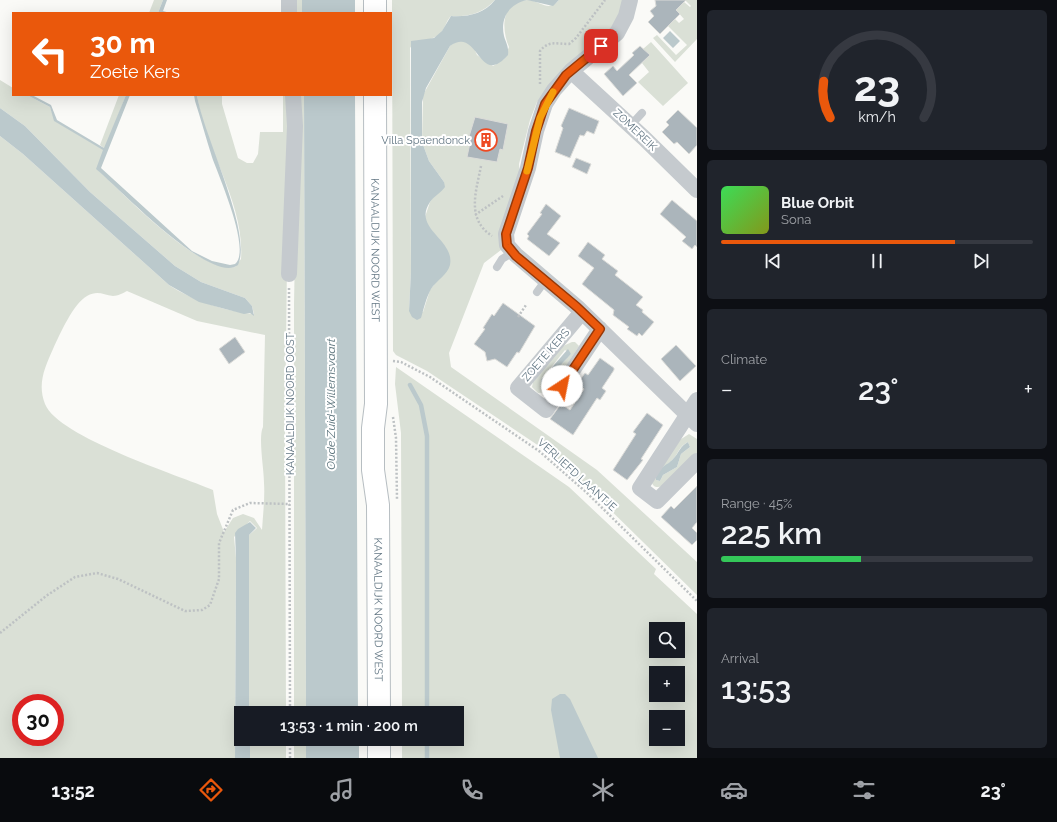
<!DOCTYPE html>
<meta charset="utf-8">
<style>
body{margin:0;font-family:Raleway,sans-serif;background:#20242c;color:#f1f3f6;height:100vh;display:flex;flex-direction:column;font-size:15px;white-space:nowrap}
*{box-sizing:border-box;margin:0}
p{font-size:13px;color:#9ea1a6}
.icon{flex:none;width:22px;height:22px;fill:none;stroke:currentColor;stroke-width:2;stroke-linecap:round;stroke-linejoin:round}
.map{position:relative;flex:1;overflow:hidden}
.sheet{display:flex;flex-direction:column;gap:10px;padding:10px;background:#0d0f14;width:360px}
.sheet>*{flex:none}
.hud{position:absolute;left:12px;top:12px;width:380px;height:84px;border-radius:0px;box-shadow:0 4px 16px #0002;background:#ea580c;color:#fff;overflow:hidden}
.controls{position:absolute;left:649px;top:622px;display:grid;gap:8px}
.controls a{display:grid;place-items:center;width:36px;height:36px;border-radius:0px;background:#171b24;box-shadow:0 4px 16px #0002;font-size:20px}
.speed{position:absolute;left:12px;top:694px;display:flex;gap:8px;font-size:20px;font-weight:700;text-align:center}
.speed>*{display:grid;place-content:center;width:52px;height:52px;border-radius:50%;background:#171b24;box-shadow:0 4px 16px #0002;line-height:1}
.speed .limit{border:6px solid #d22;background:#fff;color:#111}
.pin{position:absolute;display:grid;place-items:center;width:34px;height:34px;color:#fff;margin:-17px;border-radius:8px;box-shadow:0 2px 6px #0006}
.me{position:absolute;width:44px;margin:-22px;rotate:34deg;stroke-linejoin:round;filter:drop-shadow(0 0 3px #0008)}
.turn{display:flex;align-items:center;gap:14px;height:84px;padding:0 12px;font-size:18px}
.turn .icon{width:52px;height:52px;stroke-width:2.5}
.turn b{display:block;font-size:28px;line-height:34px}
.big{font-size:30px;font-weight:600;line-height:1.1}
.sheet .widget{flex:1;display:flex;flex-direction:column;justify-content:center;gap:6px;min-width:0;padding:0 14px;border-radius:6px;background:#20242c}
.sheet .dial{align-items:center;gap:0}
.dial svg{height:104px;overflow:visible;fill:none;stroke:#363941;stroke-width:7;stroke-linecap:round;text-anchor:middle}
.dial text{fill:#f1f3f6;stroke:none}
.song{display:flex;align-items:center;gap:12px}
.cover{width:48px;height:48px;border-radius:6px;background:linear-gradient(135deg,hsl(130 70% 55%),hsl(70 70% 35%))}
.played{height:4px;border-radius:2px;background:linear-gradient(90deg,#ea580c 75%,#363941 75%)}
.keys{display:flex;justify-content:space-around;direction:ltr}
.heat{display:flex;justify-content:space-between;align-items:center;font-size:22px;direction:ltr}
.charge{height:6px;border-radius:3px;background:linear-gradient(90deg,#34c759 45%,#363941 0)}
.trip{position:absolute;left:234px;top:706px;width:230px;height:40px;border-radius:0px;background:#171b24;box-shadow:0 4px 16px #0002;font-weight:600;line-height:40px;text-align:center}
.tab-bar{display:flex;height:64px;justify-content:space-around;align-items:center;background:#090b0e;color:#9ea1a6}
.tab-bar .icon{width:28px;height:28px}
.tab-bar .active{color:#ea580c}
.tab-bar b{font-size:18px;color:#f1f3f6}
main{display:flex;flex:1;min-height:0}
.map>svg:first-child{display:block}
</style>
<main>
<div class="map">
<svg width="697" height="758" viewBox="0 0 697 758">
<rect width="100%" height="100%" fill="#fafaf7"/>
<!-- green -->
<path fill="#dae0d6" fill-rule="evenodd" d="M154 0H163L158 13H149Z
M293 0H302V13H294Z
M392 0H495C483 13 469 17 451 16 447 20 446 25 443 30 437 40 425 40 415 41L410 48 411 271 409 311 423 312 430 290 450 264 447 250 426 223 425 217 430 202 444 182 429 161 422 142 423 95 450 46 455 42 461 41 468 42 474 48 477 55 493 66 504 59 509 47C501 29 501 0 528 0 535 0 542 6 549 6 553 5 557 3 559 0H624L617 25 537 102 530 120 519 164 520 179 502 230 501 250 484 263 449 353 451 367 597 470 697 562V595L589 489 542 448 427 371 396 355 393 351Z
M685 0H697V39L675 62 653 38 657 35 676 55 687 45 668 26 675 19 679 23 684 19 676 10 684 2 690 7 691 6Z
M651 42 688 83 663 106 638 82 649 72 642 63 650 55 643 49Z
M0 80 13 88V95H27L50 107 55 121 104 150 97 169C124 194 198 273 235 267L241 259C245 202 205 151 197 95H222V104L238 158 247 163H253L258 154 260 132H283V95H289L285 430 286 713H249V535L257 528 250 521 234 537 236 558 235 758H0V136L23 154 169 285C191 300 228 312 254 314L252 306 245 298 201 282 175 266 90 192 25 126 0 108ZM127 291 197 321 265 335 263 427C258 437 264 469 264 483 265 498 263 514 262 530L254 518 243 514 233 518 224 532 217 514 213 490C178 475 58 437 45 404 37 384 45 367 53 349 60 334 73 304 87 296 98 290 103 295 113 296 118 296 123 293 127 291ZM21 703H55V737H21Z
M119 95H126L105 149 100 145Z
M298 95H304L306 713H294V304Z
M572 342H575L579 346 549 392 538 393 532 387 533 382 563 346ZM565 350 571 354C562 364 553 371 549 385L541 380Z
M396 367 569 487 656 569 654 574 697 614V758H402V739H457V713H402L401 433 395 384ZM656 629H678V651H656ZM656 673H678V695H656ZM656 717H678V739H656Z
M689 434 697 439V454C691 460 656 504 651 480L652 476 675 443ZM688 442 690 447 681 454 677 467 663 475 660 481 656 480C654 468 667 467 673 459 679 453 679 446 688 442Z
M250 739H286V758H250Z
M294 739H306V758H294Z"/>
<!-- water -->
<path fill="#bbc9cc" d="M163 0H167L163 11 170 13H158Z
M302 0H355V13H302Z
M495 0H527C509 4 500 18 504 36 506 43 509 47 508 55 478 89 479 25 450 46L426 88 422 102V142L429 161 444 182 445 187C441 193 434 196 430 202 412 229 455 239 450 265 448 274 436 281 431 289 426 298 424 308 421 318L417 320 412 317 409 311 411 271V41L434 38 442 31 451 16C468 17 484 14 495 0Z
M527 0H559L553 6Z
M670 31 680 41 673 48 663 38Z
M27 95H32L51 105 57 120 104 148 126 95H130L101 168 192 251 212 261 230 265 235 264C252 250 218 175 212 157 206 138 201 120 195 101L194 95H197C203 135 253 232 238 265 211 286 118 187 96 169L103 150 54 121 50 107Z
M304 95H355L358 713H306Z
M0 108 25 126 90 192 175 266 201 282 245 298 252 306 254 316 250 313 244 314 199 302 169 285 23 154 0 136Z
M568 349 571 354C562 364 553 371 549 385L542 386 541 380Z
M688 442 690 447 681 454 677 467 663 475 660 481 656 480C655 468 667 466 673 459 679 453 680 446 688 442Z
M250 522 256 528 249 535V713H241V739H250V758H235L236 558 235 533 238 529Z
M560 694H565L570 699 598 758H560L551 710 552 699Z
M306 739H359V758H306Z"/>
<g fill="none" stroke-linecap="round" stroke-linejoin="round">
<!-- stream -->
<path stroke="#bbc9cc" stroke-width="4.5" d="M410 385 421 405 427 436V713
M427 739V758"/>
</g>
<!-- building -->
<path fill="#abb5bb" stroke="#dcdcd9" d="M655 0H686L676 10 680 14 660 34 648 22 654 16 650 11 656 6Z
M640 46 650 55 629 75 637 83 623 96 604 74 613 66 617 71 634 55 632 53Z
M569 108 599 121 594 134 587 131 584 136 580 135 570 158 555 152 563 128 561 126Z
M678 110 697 128V145L689 154 677 142 674 144 662 132 669 125 666 122Z
M475 117 508 124 503 150 500 149 497 162 467 157 470 143H467Z
M576 158 591 164 587 174 572 167Z
M672 200 697 221V247L695 245 692 249 682 241 686 237 660 214Z
M546 204 561 216 547 234 560 243 549 256 527 239 529 236 527 234 542 214 540 213Z
M588 242 605 255 602 259 618 271 615 275 643 297 636 305 643 310 642 312 654 322 642 336 639 333 637 336 627 329 629 327 613 315 614 310 582 284 594 268 578 256Z
M503 303 535 326 519 353 517 352 507 367 495 359 487 361 485 352 474 344 485 329 483 328 492 314 494 316Z
M235 337 245 352 229 364 219 349Z
M676 345 696 366 680 381 661 359Z
M600 358 614 368V370L602 388 606 391 600 400 597 398 573 435 550 419 561 404 570 410 584 389 577 384 585 373 588 375Z
M647 413 663 425 641 459 643 460 627 480 613 470 636 434 633 432Z
M697 486V522L692 528 697 533V540L692 545 661 517 671 506 674 509Z"/>
<g fill="none" stroke-linecap="round" stroke-linejoin="round">
<!-- secondary casing -->
<g stroke="#b7bec2" stroke-width="24">
<g id="secondary">
<path d="M375 0V13"/>
<path id="s1" d="M375 95 376 404 373 428V470L378 505 379 713"/>
<path d="M379 739V758"/>
</g>
</g>
<!-- path -->
<path stroke="#bdc1c3" stroke-width="2.5" stroke-dasharray="2 2" stroke-linecap="butt" d="M540 84V51C549 40 556 44 569 44L576 38 605 0
M481 166C476 192 466 219 492 236
M475 215 503 196
M289 288 290 713
M518 317 526 305
M393 361 401 362 430 377 539 451 586 492 697 601
M393 417 396 438 397 500
M0 633 46 596 75 577 97 573 118 579 185 611 202 610 210 605 219 579V543L233 510 250 503 290 504
M290 758V739"/>
<!-- lane -->
<path stroke="#c5cace" stroke-width="8" d="M631 125 642 113
M497 267 502 259 513 252
M537 292 545 281"/>
<!-- street -->
<path stroke="#c5cace" stroke-width="16" d="M289 0V13
M630 0 626 16 617 33 571 71 554 90 545 104 536 131 528 168 506 234 507 245 516 255 577 307 697 424
M571 71 644 138 697 190
M289 274 295 126 293 95
M582 312 518 388 546 410 600 329
M697 400 640 488 657 501 697 461"/>
<!-- secondary -->
<use href="#secondary" stroke="#fff" stroke-width="22"/>
</g>
<g fill="none" stroke-linecap="round" stroke-linejoin="round">
<!-- route casing -->
<g stroke="#983908" stroke-width="10">
<path id="route" d="M562 386 600 329 577 307 516 256 507 245 506 234 528 168 536 131 545 104 566 75 601 46"/>
</g>
<!-- route -->
<use href="#route" stroke="#ea580c" stroke-width="7"/>
<!-- slow -->
<path stroke="#f59e0b" stroke-width="7" d="M527 171 540 118 553 92"/>
</g>
<!-- icons -->
<defs>
<g id="building-ring" transform="scale(1.15)"><circle r="9.5" fill="#fff" stroke="#ee4a23" stroke-width="1.5"/><path d="M-4-6H4V6H1V3H-1V6H-4ZM-2.5-4.3h1.7v1.8h-1.7ZM.8-4.3h1.7v1.8H.8ZM-2.5-1h1.7V.8h-1.7ZM.8-1h1.7V.8H.8Z" fill="#ee4a23"/></g>
</defs>
<g fill-rule="evenodd">
<use href="#building-ring" x="486" y="140"/>
</g>
<g text-anchor="middle" dominant-baseline="central" stroke-width="4" stroke-linejoin="round" paint-order="stroke">
<!-- street labels -->
<g font-size="11" fill="#637784" stroke="#fff">
<text transform="translate(635 130) rotate(43)">ZOMEREIK</text>
<text stroke="none"><textPath href="#s1" startOffset="155">KANAALDIJK NOORD WEST</textPath></text>
<text transform="translate(546 355) rotate(-49)">ZOETE KERS</text>
<text transform="translate(290 404) rotate(-90)">KANAALDIJK NOORD OOST</text>
<text transform="translate(577 475) rotate(42)">VERLIEFD LAANTJE</text>
<text stroke="none"><textPath href="#s1" startOffset="515">KANAALDIJK NOORD WEST</textPath></text>
</g>
<!-- poi labels -->
<g font-size="11" fill="#637784" stroke="#fff" text-anchor="end">
<text x="470" y="140">Villa Spaendonck</text>
</g>
<!-- water labels -->
<g font-size="12" font-style="italic" fill="#5e767e" stroke="#fff">
<text transform="translate(331 404) rotate(-90)">Oude Zuid-Willemsvaart</text>
</g>
</g>
</svg>
<div class="controls">
<a><svg class="icon" aria-label="search" viewBox="0 0 24 24"><circle cx="10" cy="10" r="6"/><path d="M15 15l6 6"/></svg></a>
<a>+</a>
<a>−</a>
</div>
<div class="speed"><div class="limit">30</div></div>
<div class="pin" style="left:601px;top:46px;background:#d93025"><svg class="icon" aria-label="arrive" viewBox="0 0 24 24"><path d="M6 21V4h12l-3 4 3 4H6"/></svg></div>
<svg class="me" style="left:562px;top:386px" viewBox="-20 -20 40 40"><circle r="19" fill="#fff"/><path d="M0-13L10 11 0 6-10 11z" fill="#ea580c"/></svg>
<div class="trip">13:53 · 1 min · 200 m</div>
<div class="hud">
<div class="turn"><svg class="icon" aria-label="left" viewBox="0 0 24 24"><path d="M17 20v-9H6M10 6l-5 5 5 5"/></svg><div><b>30 m</b>Zoete Kers</div></div>
</div>
</div>
<section class="sheet">
<div class="widget dial"><svg viewBox="0 0 100 80">
<path d="M14 69A42 42 0 1 1 86 69"/>
<path d="M14 69A42 42 0 0 1 9 41" stroke="#ea580c"/>
<text x="50" y="56" font-size="32" font-weight="700">23</text>
<text x="50" y="72" font-size="11">km/h</text>
</svg></div>
<div class="widget">
<div class="song"><i class="cover"></i><div><b>Blue Orbit</b><p>Sona</p></div></div>
<div class="played"></div>
<div class="keys"><svg class="icon" aria-label="previous" viewBox="0 0 24 24"><path d="M18 5L8 12l10 7zM5 5v14"/></svg><svg class="icon" aria-label="pause" viewBox="0 0 24 24"><path d="M8 5v14M16 5v14"/></svg><svg class="icon" aria-label="next" viewBox="0 0 24 24"><path d="M6 5l10 7-10 7zM19 5v14"/></svg></div>
</div>
<div class="widget"><p>Climate</p>
<div class="heat"><a>−</a><b class="big">23°</b><a>+</a></div>
</div>
<div class="widget"><p>Range · 45%</p><b class="big">225 km</b><div class="charge"></div></div>
<div class="widget"><p>Arrival</p><b class="big">13:53</b></div>
</section>
</main>
<nav class="tab-bar">
<b>13:52</b>
<svg class="icon active" aria-label="directions" viewBox="0 0 24 24"><path d="M12 3l9 9-9 9-9-9zM9 14v-3h6M13 9l2 2-2 2"/></svg>
<svg class="icon" aria-label="music" viewBox="0 0 24 24"><path d="M9 18V5l10-2v13"/><circle cx="6" cy="18" r="3"/><circle cx="16" cy="16" r="3"/></svg>
<svg class="icon" aria-label="phone" viewBox="0 0 24 24"><path d="M5 4h4l2 5-3 2q2 4 5 5l2-3 5 2v4C11 20 4 13 5 4z"/></svg>
<svg class="icon" aria-label="climate" viewBox="0 0 24 24"><path d="M12 3v18M4 7l16 10M4 17L20 7"/></svg>
<svg class="icon" aria-label="car" viewBox="0 0 24 24"><path d="M5 17H2v-5l4-1 3-4h7l3 4 3 1v5h-3M9 17h6M6 11h13"/><circle cx="7" cy="17" r="2"/><circle cx="17" cy="17" r="2"/></svg>
<svg class="icon" aria-label="filters" viewBox="0 0 24 24"><path d="M4 7h16M4 17h16"/><circle cx="9" cy="7" r="2"/><circle cx="15" cy="17" r="2"/></svg>
<b>23°</b>
</nav>
